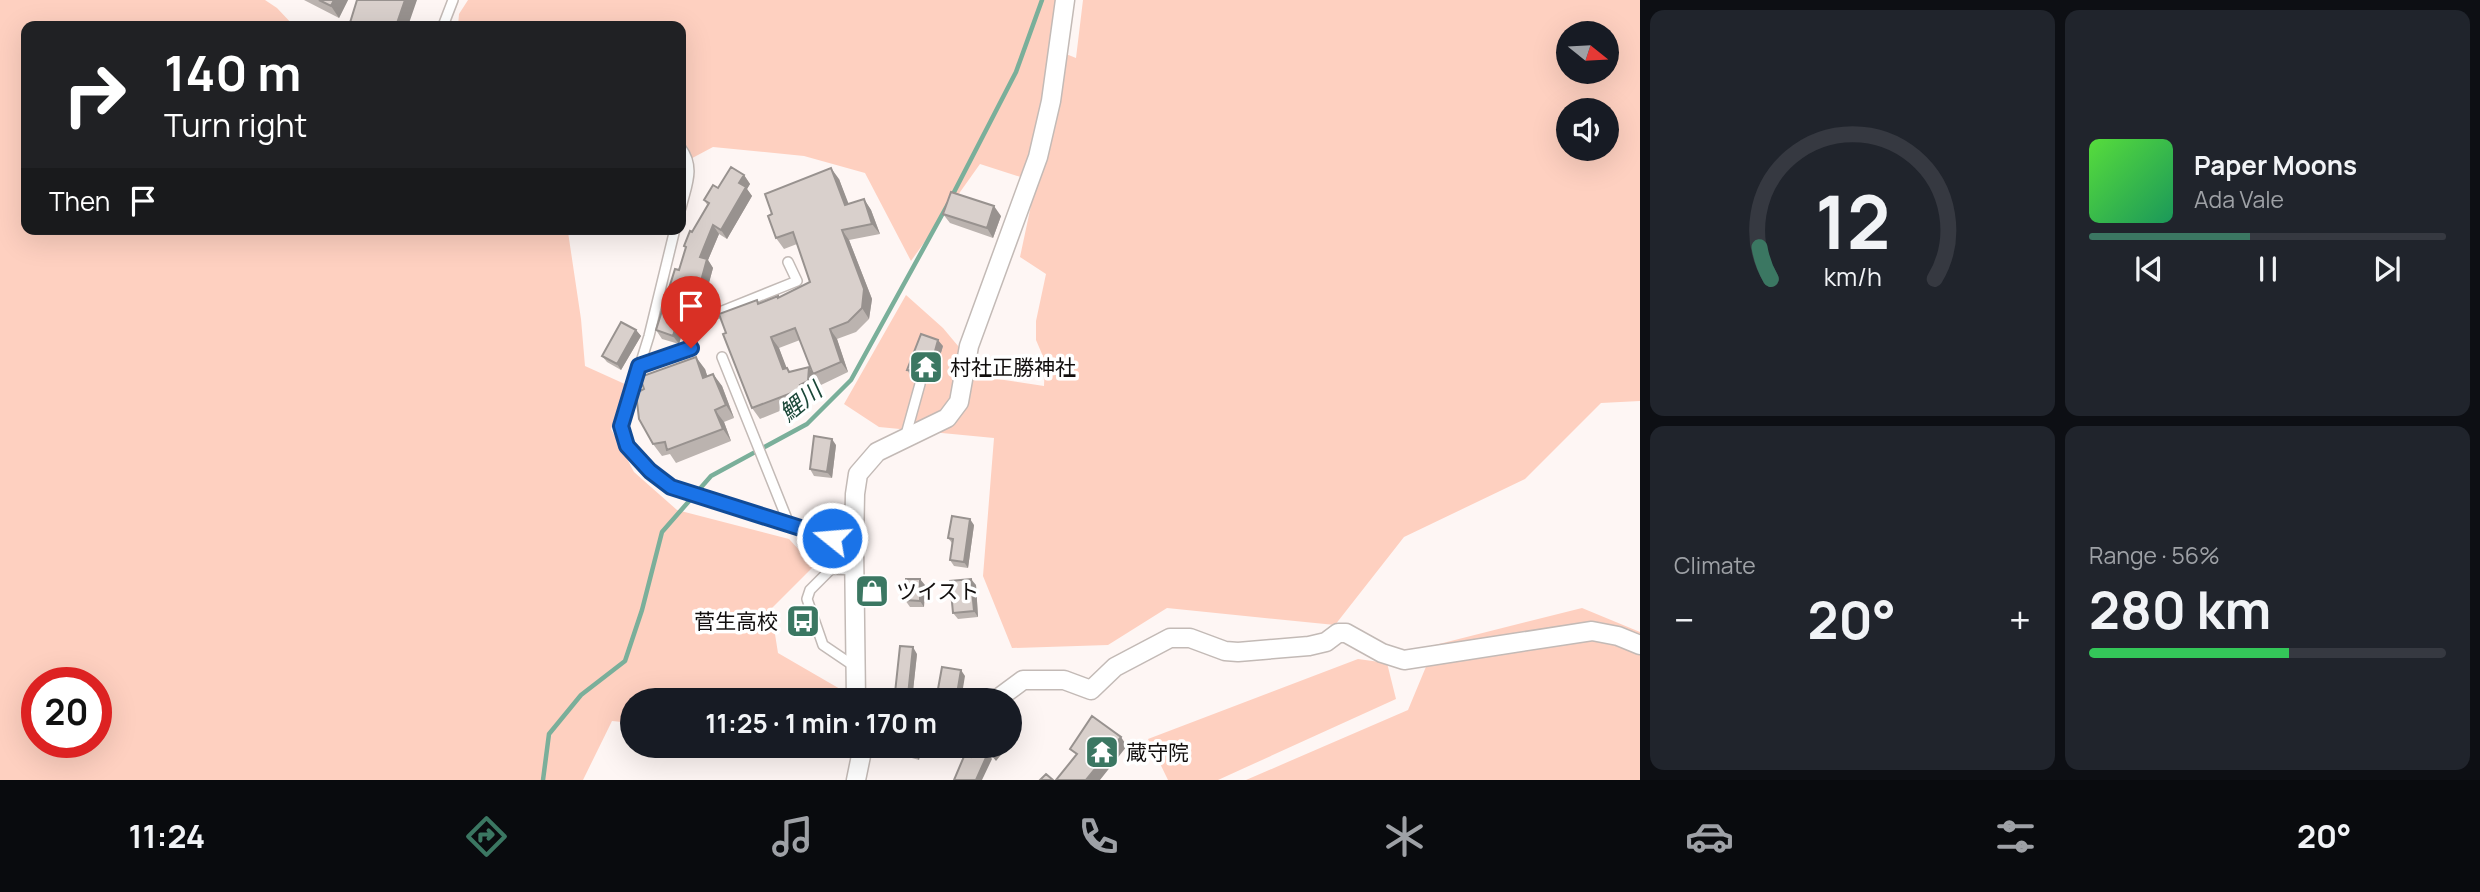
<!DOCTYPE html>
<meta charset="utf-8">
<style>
body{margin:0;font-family:Manrope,"Noto Sans JP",sans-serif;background:#20242c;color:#f1f3f6;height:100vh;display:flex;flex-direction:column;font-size:26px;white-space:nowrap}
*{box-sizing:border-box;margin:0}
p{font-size:23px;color:#9ea1a6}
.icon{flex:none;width:38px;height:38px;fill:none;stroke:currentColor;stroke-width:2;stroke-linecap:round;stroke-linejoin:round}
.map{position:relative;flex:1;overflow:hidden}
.panel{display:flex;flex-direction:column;gap:10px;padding:10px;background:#0d0f14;width:840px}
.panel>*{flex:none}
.top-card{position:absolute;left:21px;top:21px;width:665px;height:214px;border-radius:14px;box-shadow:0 7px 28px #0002;background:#202124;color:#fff;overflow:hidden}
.needle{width:46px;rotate:108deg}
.fabs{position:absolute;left:1556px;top:21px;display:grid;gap:14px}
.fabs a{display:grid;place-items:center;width:63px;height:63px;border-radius:50%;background:#171b24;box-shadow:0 7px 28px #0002;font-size:35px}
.speed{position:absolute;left:21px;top:667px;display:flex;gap:14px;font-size:35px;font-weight:700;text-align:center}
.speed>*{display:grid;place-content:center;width:91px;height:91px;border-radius:50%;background:#171b24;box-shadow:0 7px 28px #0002;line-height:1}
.speed .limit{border:10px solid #d22;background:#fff;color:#111}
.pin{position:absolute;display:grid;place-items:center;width:60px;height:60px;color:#fff;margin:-72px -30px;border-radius:50% 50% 50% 0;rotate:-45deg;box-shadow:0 0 7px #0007}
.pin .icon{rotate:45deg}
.me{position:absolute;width:77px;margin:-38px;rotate:287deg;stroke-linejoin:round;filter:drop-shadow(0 0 5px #0008)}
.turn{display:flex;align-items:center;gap:24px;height:147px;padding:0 28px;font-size:32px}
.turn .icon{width:91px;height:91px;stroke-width:2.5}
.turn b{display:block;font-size:49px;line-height:60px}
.then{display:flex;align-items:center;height:66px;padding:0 28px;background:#0003;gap:14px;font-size:26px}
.big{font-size:52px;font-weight:700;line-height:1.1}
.panel .widget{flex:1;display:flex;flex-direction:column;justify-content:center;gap:10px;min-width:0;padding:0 24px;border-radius:14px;background:#20242c}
.panel .dial{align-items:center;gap:0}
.dial svg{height:182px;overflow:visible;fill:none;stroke:#363941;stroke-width:7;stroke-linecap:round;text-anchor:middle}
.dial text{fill:#f1f3f6;stroke:none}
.song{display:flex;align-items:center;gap:21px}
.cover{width:84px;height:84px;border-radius:10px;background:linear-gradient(135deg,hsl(110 70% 55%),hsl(150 70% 35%))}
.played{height:7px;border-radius:4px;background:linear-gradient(90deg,#3b7762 45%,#363941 45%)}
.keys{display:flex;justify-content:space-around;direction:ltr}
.heat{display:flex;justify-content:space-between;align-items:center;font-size:38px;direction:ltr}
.charge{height:10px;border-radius:5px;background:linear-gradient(90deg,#34c759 56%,#363941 0)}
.panel .tiles{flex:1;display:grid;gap:10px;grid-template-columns:repeat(2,1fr)}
.trip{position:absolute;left:620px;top:688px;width:402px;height:70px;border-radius:35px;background:#171b24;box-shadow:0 7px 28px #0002;font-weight:700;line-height:70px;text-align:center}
.tabs{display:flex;height:112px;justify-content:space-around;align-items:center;background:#090b0e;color:#9ea1a6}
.tabs .icon{width:49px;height:49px}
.tabs .active{color:#3b7762}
.tabs b{font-size:32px;color:#f1f3f6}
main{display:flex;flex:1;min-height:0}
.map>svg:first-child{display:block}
</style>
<main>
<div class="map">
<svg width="1640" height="780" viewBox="0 0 1640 780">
<rect width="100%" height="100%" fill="#fef6f4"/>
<!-- green -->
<path fill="#fed0c0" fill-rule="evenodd" d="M0 0H265L277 8 294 26H26V229H572L568 232 581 319 585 366 627 385 611 429 634 472 677 510 789 539 814 566 771 609 778 653 847 693 848 700H632V723L612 721 583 780H0ZM37 682H96V742H37Z
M468 0H1059L1051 48 1076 58 1083 0H1640V401L1601 403 1525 479 1404 537 1335 625 1167 608 1108 645 1012 648 983 576 994 438 879 427 844 404 906 295 943 328 984 377 1044 386 1045 361 1036 340V321L1046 274 1020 257 1036 182 980 164 911 261 865 173 804 156 713 147 681 164V26H458L459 14ZM1568 33H1606V72H1568ZM1568 110H1606V149H1568Z
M1582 608 1640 632V780H1246L1408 710 1435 645Z
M1358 659 1387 663 1396 699 1218 780H1168L1148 739Z"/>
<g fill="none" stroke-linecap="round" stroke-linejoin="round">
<!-- stream -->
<path stroke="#7aaf9a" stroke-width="4.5" d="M952 196 1016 72 1042 0
M543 780 549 734 581 695 625 661 642 610 662 532 711 476 807 424 851 380 948 204"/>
<!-- service casing -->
<g stroke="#c3bab6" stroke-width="12">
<path id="service" d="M443 26 453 0
M681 148C696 168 686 186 681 208
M675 229 649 336 621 426 627 446 637 460 671 487 854 545
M722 357 789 524
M639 366 691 348 695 322 797 281 788 262
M905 438 920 384
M854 666 823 645 807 599 810 590 831 569 855 570"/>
</g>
<!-- minor casing -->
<g stroke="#c3bab6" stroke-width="21">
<path id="minor" d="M856 700 854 545 855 494 858 474 877 452 947 418 959 402 969 346 1038 157 1051 101 1065 0
M996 700 1023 680H1064L1091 690 1115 667 1170 638H1190L1225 651 1238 652 1309 646 1326 642 1338 633H1346L1382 653 1404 660 1592 631 1618 636 1640 645
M856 780 863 746"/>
</g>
<!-- service -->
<use href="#service" stroke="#fff" stroke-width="9"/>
<!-- minor -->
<use href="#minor" stroke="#fff" stroke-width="18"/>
</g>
<!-- wall -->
<path fill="#bbb3af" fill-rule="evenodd" d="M304 0H348L339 18Z
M744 175 750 184 747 189 752 196 727 239 719 234 708 260 713 268 704 301 693 297 679 344 662 339 656 330 679 270 686 248 684 246 708 206 704 200 718 188Z
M839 179 848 204 864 199 871 210 880 234 849 240 872 299 869 319 856 332 837 339 848 372 821 385 816 379V391L808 395 809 399 760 419 752 408 726 333 757 300 759 303 779 298 810 282 797 244 784 249 776 238ZM800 340 812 371 790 372 786 368 779 348Z
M943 214 1001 216 993 238 950 223Z
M636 330 641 336 621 370 607 362 602 356Z
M943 346 932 383 923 378 911 376 907 370Z
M705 369 707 376 713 374 722 386 734 418 724 422 731 441 676 463 670 454 662 456 653 444Z
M836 445 832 478 814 476 810 469Z
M974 525 968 568 954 566 950 560 952 543 948 538Z
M879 581 882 584 881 595H866L864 592Z
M925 585 924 607H910L905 600Z
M976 585 978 617 958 619 953 613Z
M917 654 912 700 900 699 895 693Z
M880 746H922L919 760 883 750Z"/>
<!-- shaded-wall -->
<path fill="#98928f" d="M334 0H348L339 18 331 6Z
M405 0H417L408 26H396Z
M831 168 839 179 853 215 845 205Z
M744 175 750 184 747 189 752 196 727 239 721 230 739 183Z
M864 199 871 210 880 234 872 224Z
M994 206 1001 216 993 238 987 228Z
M713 225 719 234 708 260 713 268 704 301 698 292 700 257Z
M842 230 849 240 872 299 869 319 862 308Z
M687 289 693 297 679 344 673 336Z
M830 329 837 339 848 372 841 362Z
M636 330 641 336 621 370 617 364Z
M771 337 779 348 791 379 783 369Z
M938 340 943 346 932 383 928 377Z
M696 357 705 369 712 390 703 378Z
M809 367 816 379V391L808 381Z
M713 374 722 386 734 418 726 405Z
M715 410 724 422 731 441 723 429Z
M832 439 836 445 832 478 827 472Z
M970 519 974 525 968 568 964 562Z
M920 579 925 585 924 607 920 601Z
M971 579 976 585 978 617 974 611Z
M879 581 882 584 881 595 879 592Z
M913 647 917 654 912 700 908 695Z
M961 670 965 676 961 700H956Z
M1121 737 1127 746 1100 780H1086Z
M916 746H922L919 760 914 754Z
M999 746 1004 751 996 761 992 756Z
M988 753 992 759 982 780H976Z"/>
<!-- building -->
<path fill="#d9d0cc" stroke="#98928f" stroke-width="2" d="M319 0H334L331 6Z
M357 0H405L396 26H349Z
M731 167 744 175 739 183 746 187 721 230 713 225 700 257 707 259 698 292 687 289 673 336 656 330 675 269 679 270 686 247 684 246 690 231 692 232 709 203 704 200 713 185 718 188Z
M831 168 845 205 864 199 872 224 842 230 864 289 862 308 848 322 830 329 841 362 813 374 795 328 771 337 783 369 787 368 789 372 809 367 808 381 800 385 802 389 752 408 723 334 726 333 719 314 757 300 758 304 778 296V298L810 282 793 232 776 238 768 216 772 214 765 194Z
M951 192 994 206 987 228 943 214Z
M621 322 636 330 617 364 602 356Z
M921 334 938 340 928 377 918 371 907 370Z
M696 357 703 378 713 374 726 405 715 410 723 429 667 450 665 442 653 444 639 419 636 393 644 389 640 377Z
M814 436 832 439 827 472 810 469Z
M952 516 970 519 964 562 950 560 953 539 948 538Z
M906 579H920V601L905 600Z
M971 579 974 611 953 613 950 581Z
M864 581H879V592H864Z
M900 646 913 647 908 695 895 693Z
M942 667 961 670 956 700H936Z
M1092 716 1121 737 1086 780H1056L1077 754 1070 749Z
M885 746H916L914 754Z
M979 746H999L992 756 988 753 976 780H954L965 754 971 757Z
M1046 774 1053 780H1040Z"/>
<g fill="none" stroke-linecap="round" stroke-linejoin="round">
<!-- route casing -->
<g stroke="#114b97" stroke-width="18">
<path id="route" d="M691 348 639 366 621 426 627 446 650 471 671 487 832 538"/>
</g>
<!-- route -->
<use href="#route" stroke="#1a73e8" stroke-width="12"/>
</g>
<!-- icons -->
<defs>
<g id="temple-square" transform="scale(1.75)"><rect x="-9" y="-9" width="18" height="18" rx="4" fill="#3b7762" stroke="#fff"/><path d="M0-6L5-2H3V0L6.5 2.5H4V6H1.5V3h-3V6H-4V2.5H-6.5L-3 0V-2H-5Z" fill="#fff"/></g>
<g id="shop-square" transform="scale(1.75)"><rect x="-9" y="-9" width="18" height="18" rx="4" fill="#3b7762" stroke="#fff"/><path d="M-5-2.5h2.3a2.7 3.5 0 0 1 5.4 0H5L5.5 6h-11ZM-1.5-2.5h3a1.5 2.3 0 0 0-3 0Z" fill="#fff"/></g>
<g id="bus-square" transform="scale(1.75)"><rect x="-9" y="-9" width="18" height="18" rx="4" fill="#3b7762" stroke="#fff"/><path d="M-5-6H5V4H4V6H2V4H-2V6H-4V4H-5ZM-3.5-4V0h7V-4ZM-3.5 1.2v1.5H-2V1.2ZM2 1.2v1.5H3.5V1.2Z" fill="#fff"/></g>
</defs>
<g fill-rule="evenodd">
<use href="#temple-square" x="926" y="367"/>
<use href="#shop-square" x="872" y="591"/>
<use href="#bus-square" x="803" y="621"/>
<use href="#temple-square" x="1102" y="752"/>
</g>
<g text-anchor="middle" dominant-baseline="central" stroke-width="7" stroke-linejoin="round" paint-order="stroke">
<!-- poi labels -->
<g font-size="21" fill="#110e0d" stroke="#fff" text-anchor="start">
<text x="950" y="367">村社正勝神社</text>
<text x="896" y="591">ツイスト</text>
<text x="778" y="621" text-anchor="end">菅生高校</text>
<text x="1126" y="752">蔵守院</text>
</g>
<!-- water labels -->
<g font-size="23" font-style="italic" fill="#1a4738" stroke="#fff">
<text transform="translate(800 401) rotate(-39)">鯉川</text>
</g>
</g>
</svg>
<div class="fabs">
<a><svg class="needle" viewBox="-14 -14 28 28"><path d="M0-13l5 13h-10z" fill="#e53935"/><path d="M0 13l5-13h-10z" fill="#9ea1a6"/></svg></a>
<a><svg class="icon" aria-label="sound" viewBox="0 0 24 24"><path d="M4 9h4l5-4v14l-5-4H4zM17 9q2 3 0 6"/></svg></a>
</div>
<div class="speed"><div class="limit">20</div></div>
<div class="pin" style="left:691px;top:348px;background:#d93025"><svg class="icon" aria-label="arrive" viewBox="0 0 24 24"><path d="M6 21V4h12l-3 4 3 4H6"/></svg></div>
<svg class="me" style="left:832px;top:538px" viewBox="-20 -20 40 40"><circle r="17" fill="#1a73e8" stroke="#fff" stroke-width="3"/><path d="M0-11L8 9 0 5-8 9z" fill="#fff"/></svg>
<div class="trip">11:25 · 1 min · 170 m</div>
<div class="top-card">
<div class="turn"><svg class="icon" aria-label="right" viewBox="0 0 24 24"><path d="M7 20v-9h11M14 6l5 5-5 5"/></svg><div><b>140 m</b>Turn right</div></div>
<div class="then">Then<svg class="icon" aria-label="arrive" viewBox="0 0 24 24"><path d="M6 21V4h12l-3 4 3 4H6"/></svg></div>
</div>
</div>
<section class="panel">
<div class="tiles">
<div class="widget dial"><svg viewBox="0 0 100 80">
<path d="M14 69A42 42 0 1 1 86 69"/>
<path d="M14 69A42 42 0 0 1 9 55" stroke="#3b7762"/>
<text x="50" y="56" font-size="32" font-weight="700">12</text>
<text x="50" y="72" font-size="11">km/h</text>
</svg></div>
<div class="widget">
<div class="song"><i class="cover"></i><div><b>Paper Moons</b><p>Ada Vale</p></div></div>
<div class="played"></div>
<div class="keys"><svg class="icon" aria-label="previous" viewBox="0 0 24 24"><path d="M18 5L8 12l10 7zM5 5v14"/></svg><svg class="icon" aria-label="pause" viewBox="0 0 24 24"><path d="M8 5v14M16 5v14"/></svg><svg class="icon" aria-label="next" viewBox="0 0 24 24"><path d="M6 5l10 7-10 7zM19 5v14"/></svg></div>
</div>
<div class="widget"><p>Climate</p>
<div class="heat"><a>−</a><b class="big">20°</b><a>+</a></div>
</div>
<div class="widget"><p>Range · 56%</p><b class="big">280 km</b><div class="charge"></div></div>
</div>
</section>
</main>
<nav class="tabs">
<b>11:24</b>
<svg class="icon active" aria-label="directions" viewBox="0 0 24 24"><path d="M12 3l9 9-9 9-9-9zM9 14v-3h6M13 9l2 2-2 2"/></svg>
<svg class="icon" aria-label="music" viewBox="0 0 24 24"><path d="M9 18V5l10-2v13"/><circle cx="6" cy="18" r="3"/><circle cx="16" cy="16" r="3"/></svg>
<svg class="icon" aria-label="phone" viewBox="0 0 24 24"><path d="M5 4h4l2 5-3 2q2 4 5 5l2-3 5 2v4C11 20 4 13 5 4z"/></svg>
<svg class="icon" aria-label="climate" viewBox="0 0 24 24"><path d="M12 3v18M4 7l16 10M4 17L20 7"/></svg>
<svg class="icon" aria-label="car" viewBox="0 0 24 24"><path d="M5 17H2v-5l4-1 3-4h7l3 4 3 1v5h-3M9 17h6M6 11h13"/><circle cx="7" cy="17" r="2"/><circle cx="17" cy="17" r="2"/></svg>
<svg class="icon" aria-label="filters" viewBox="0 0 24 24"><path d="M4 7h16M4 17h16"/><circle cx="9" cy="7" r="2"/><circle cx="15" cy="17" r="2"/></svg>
<b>20°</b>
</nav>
